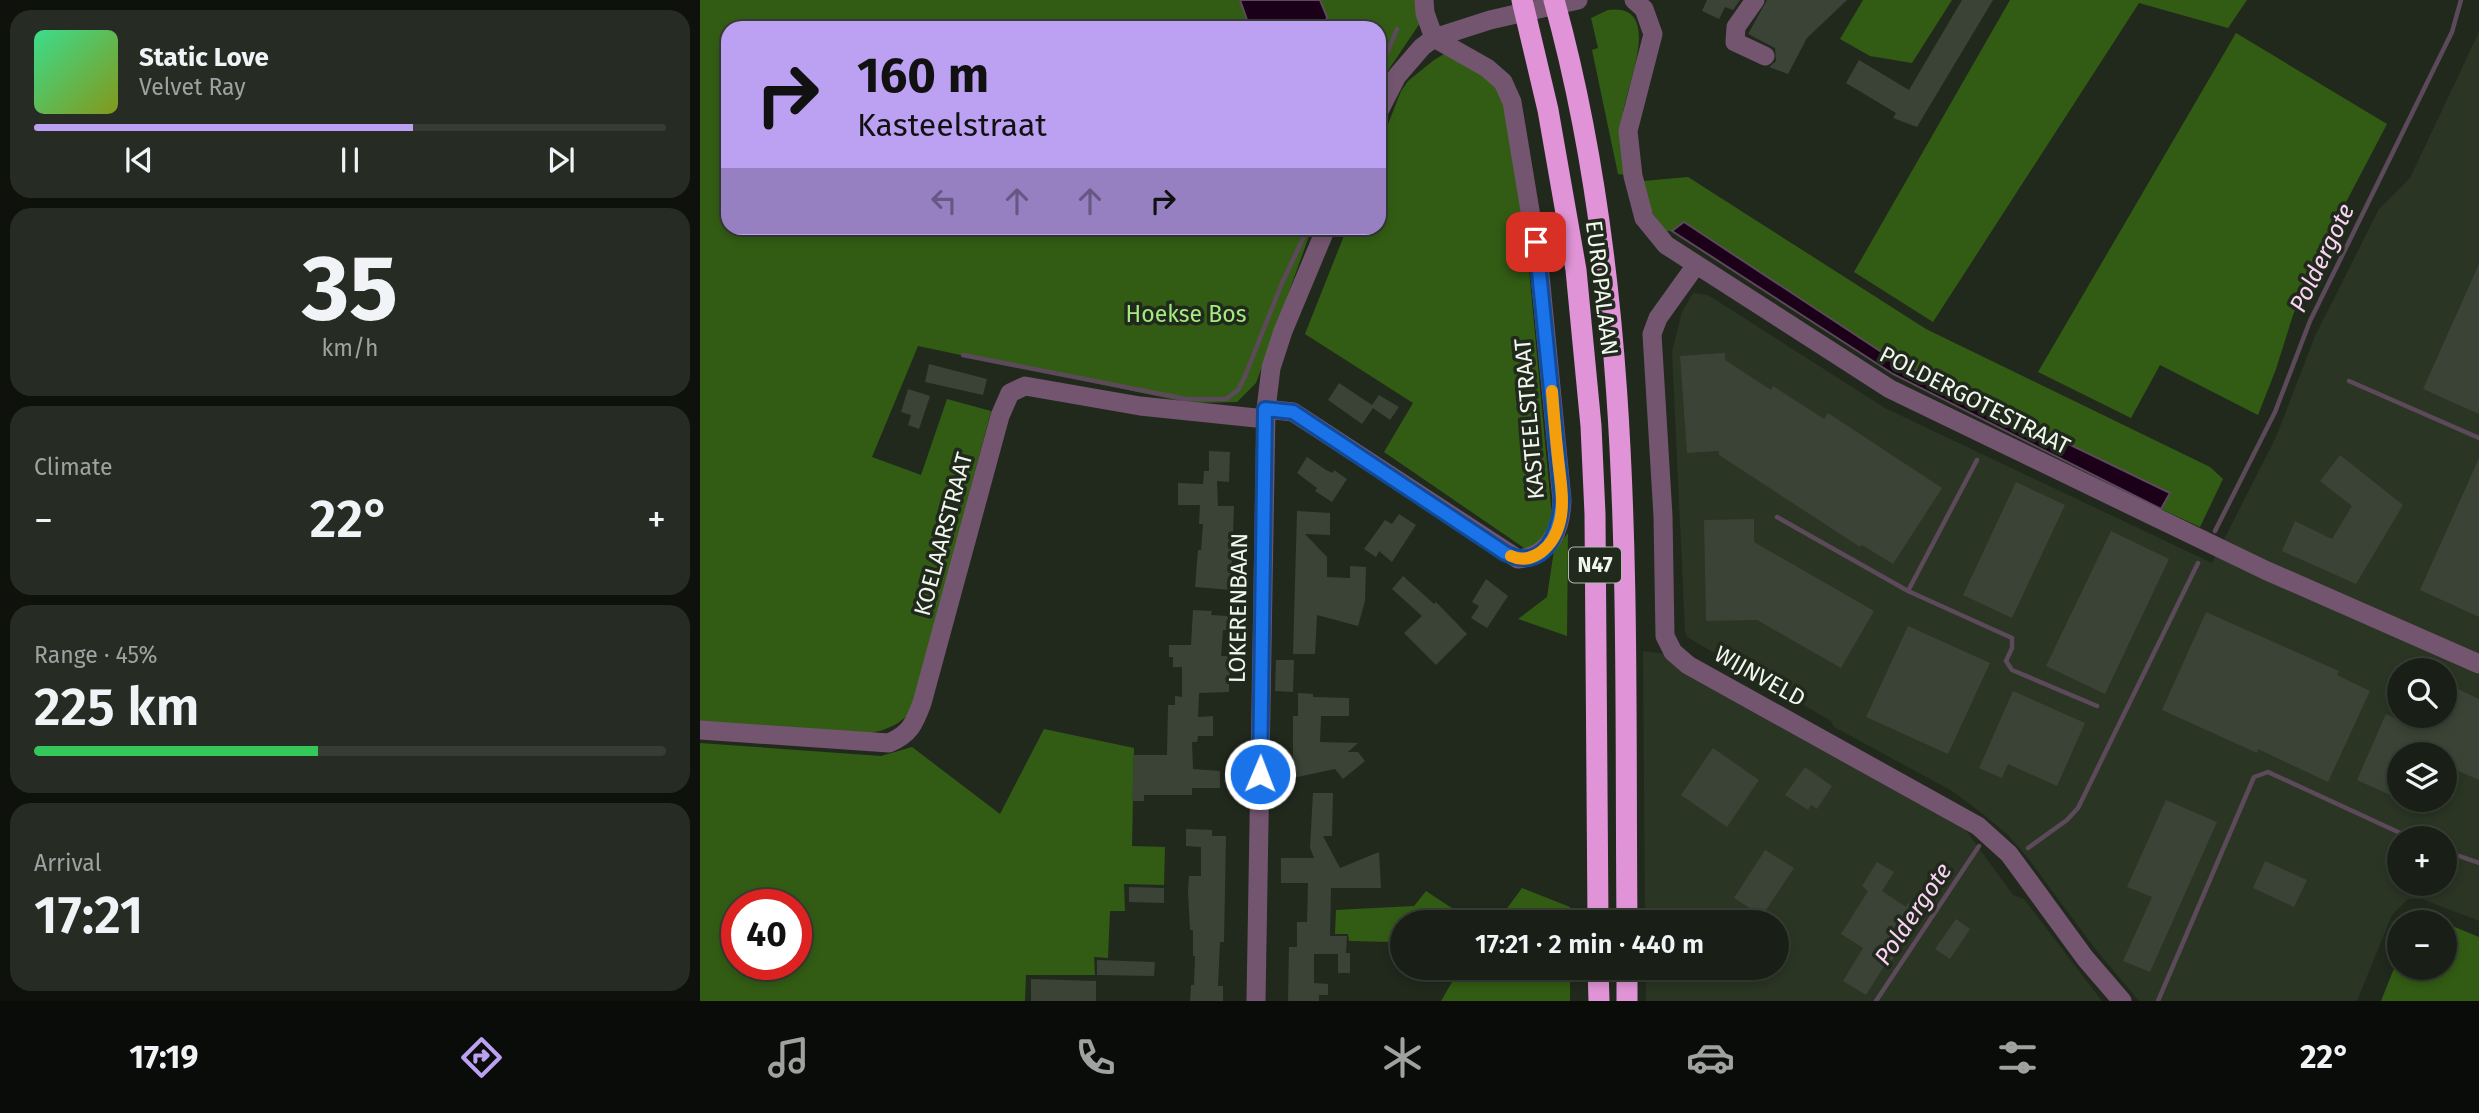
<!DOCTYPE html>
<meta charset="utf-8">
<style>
body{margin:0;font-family:"Fira Sans",sans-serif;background:#262c23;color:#f1f3f6;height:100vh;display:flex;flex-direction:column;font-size:26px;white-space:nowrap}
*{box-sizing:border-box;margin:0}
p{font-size:23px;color:#9fa2a1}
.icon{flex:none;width:38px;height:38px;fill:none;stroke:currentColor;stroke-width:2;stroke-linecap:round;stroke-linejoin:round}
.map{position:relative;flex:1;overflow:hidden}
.panel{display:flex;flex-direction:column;gap:10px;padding:10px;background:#0e110c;width:700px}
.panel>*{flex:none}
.top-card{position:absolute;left:21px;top:21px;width:665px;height:214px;border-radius:21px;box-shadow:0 4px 10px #0003,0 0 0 2px #373d35;background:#bca0f2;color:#111;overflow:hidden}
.buttons{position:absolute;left:1687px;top:658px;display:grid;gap:14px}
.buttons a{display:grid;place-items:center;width:70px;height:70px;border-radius:50%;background:#191f16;box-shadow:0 4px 10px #0003,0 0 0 2px #373d35;font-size:35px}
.speed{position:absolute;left:21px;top:889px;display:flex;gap:14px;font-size:35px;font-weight:700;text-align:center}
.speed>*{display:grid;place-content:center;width:91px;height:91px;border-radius:50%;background:#191f16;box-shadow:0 4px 10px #0003,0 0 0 2px #373d35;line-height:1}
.speed .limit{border:10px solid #d22;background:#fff;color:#111}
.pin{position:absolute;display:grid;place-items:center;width:60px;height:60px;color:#fff;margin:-30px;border-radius:14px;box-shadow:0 4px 10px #0006}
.me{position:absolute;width:77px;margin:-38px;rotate:1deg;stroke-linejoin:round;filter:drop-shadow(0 0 5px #0008)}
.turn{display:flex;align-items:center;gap:24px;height:147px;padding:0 21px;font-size:32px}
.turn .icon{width:91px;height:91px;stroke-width:2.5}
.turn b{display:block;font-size:49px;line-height:60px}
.lanes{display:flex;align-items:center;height:66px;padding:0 21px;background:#0003;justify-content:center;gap:35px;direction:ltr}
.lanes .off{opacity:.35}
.big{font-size:52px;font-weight:600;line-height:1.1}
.panel .widget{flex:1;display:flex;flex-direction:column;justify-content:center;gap:10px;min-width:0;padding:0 24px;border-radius:21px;background:#262c23}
.panel .dial{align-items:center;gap:0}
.dial b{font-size:91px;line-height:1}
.song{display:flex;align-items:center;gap:21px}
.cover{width:84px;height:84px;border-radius:10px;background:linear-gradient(135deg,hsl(150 70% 55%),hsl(70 70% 35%))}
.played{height:7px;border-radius:4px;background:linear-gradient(90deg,#bca0f2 60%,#373d35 60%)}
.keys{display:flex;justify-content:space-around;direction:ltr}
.heat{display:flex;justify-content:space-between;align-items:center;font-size:38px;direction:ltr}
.charge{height:10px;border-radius:5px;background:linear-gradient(90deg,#34c759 45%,#373d35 0)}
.trip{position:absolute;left:690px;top:910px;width:399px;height:70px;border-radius:35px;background:#191f16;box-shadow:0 4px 10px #0003,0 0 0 2px #373d35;font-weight:600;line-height:70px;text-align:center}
.tabs{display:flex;height:112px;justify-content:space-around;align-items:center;background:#0a0c09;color:#9fa2a1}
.tabs .icon{width:49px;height:49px}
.tabs .current{color:#bca0f2}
.tabs b{font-size:32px;color:#f1f3f6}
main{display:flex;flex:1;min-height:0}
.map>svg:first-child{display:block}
</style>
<main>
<section class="panel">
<div class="widget">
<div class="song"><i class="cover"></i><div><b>Static Love</b><p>Velvet Ray</p></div></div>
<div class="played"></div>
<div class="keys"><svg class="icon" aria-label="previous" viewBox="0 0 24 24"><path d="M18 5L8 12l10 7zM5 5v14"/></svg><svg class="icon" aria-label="pause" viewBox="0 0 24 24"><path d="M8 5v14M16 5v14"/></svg><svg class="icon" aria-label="next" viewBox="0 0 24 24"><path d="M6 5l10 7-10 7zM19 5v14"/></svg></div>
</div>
<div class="widget dial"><b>35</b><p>km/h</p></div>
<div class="widget"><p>Climate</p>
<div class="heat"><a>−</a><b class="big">22°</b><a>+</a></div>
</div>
<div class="widget"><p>Range · 45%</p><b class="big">225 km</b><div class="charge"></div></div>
<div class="widget"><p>Arrival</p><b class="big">17:21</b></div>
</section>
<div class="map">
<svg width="1779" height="1001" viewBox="0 0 1779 1001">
<rect width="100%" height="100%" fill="#21291d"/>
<!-- built -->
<path fill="#2a3524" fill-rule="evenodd" d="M1779 32V921L1722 899H1708L1692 915 1657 1001H1439L1396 950 1327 857 1309 836 1283 814 1252 791 1134 727 1131 721 987 637 985 630 972 352 982 312 993 293 1008 295 1185 408 1512 563 1576 437 1615 336 1679 209 1710 178ZM1699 670H1745V716H1699ZM1699 754H1745V800H1699ZM1699 838H1745V884H1699Z
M943 651 966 654 1265 829 1313 895 1324 899 1402 1001H946V968H1076V922H945Z"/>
<!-- green -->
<path fill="#325c14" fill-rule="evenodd" d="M0 0H715L720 23 679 84V28H28V228H612L556 383 537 402 490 403 218 346 172 457 221 475 247 399 291 411 213 709C200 725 187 730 166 734L0 723Z
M1163 0H1252L1212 63 1170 56 1140 39Z
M1310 0H1547L1528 28 1439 3 1233 322 1154 272Z
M908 10C966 2 925 89 923 114 921 134 925 156 926 175L918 174 892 50 898 48 891 18Z
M1536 33 1687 124 1633 227 1593 315 1576 369 1558 415 1460 365 1431 418 1338 372Z
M744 54 784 75 797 88 806 112 823 205 852 517 841 542 827 550 684 452 713 403 605 334 647 228H679V147L701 91 708 81 734 60Z
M988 177 1226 329 1510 467 1523 479 1500 527 1461 509 1469 493 1192 359 984 222 972 231H966L951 211 943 181Z
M868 533 867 636 818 619 847 597 854 550Z
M344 729 434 748 432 846 465 847 464 885 424 884 425 911H410L408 958 394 957 395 975H326L325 1001H0V743L181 756 212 747 300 814ZM37 905H96V964H37Z
M822 888 870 907V922H797Z
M726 891 773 922H702V948L692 942 649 941 648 934H635L636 910 714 906Z
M1745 923 1779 937V1001H1681L1699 956V968H1745Z
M732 968H870V1001H741L752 982Z"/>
<!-- water -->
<path fill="#1c001a" stroke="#5c4a5a" stroke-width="2" d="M540 0H620L627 17 624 28H550Z
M984 222 1192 359 1470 493 1461 509 1193 374 972 231Z"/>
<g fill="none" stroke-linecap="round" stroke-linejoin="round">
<!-- stream -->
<path stroke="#5c4a5a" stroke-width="4.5" d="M679 73 697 29
M263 355 486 399H526L538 390 545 376 582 283 608 228
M1649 381 1779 438
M1077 517 1208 591 1312 638V648L1306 661 1312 670 1397 706
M1515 531 1575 412 1610 321 1752 32 1761 0
M1208 591 1277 460
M1328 848 1367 820 1378 808 1498 563
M1745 851 1779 863
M1176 1001 1279 846
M1458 1001 1554 777 1568 772 1711 838"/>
</g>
<!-- building -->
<path fill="#3b4336" d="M1007 0H1040L1033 10 1025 7 1019 19 1002 11Z
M1067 0H1147L1107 38 1088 74 1069 67 1076 61 1075 48 1048 34Z
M1262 0H1293L1217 127 1193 118 1196 113 1146 83 1159 60 1209 90Z
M1779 264V414L1723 389Z
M1025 353V360L1071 390 1073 386 1124 419 1128 413 1242 488 1193 564 1162 545 1160 547 1019 455V451L987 453 980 356Z
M229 364 287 379 283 395 225 382Z
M639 383 672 405 679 395 699 407 690 420 673 408 662 424 628 400Z
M208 389 230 396 219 429 208 425 211 415 201 412Z
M509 451 530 452 529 482 517 481 518 506H534L531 590 495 587 498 550H501L503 524H499L500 505H478V483L503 484 504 471H509Z
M1640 455 1703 505 1656 584 1582 551 1595 521 1632 539 1652 506 1620 481Z
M607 457 626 470 633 473 634 470 647 479 632 502 615 491 617 488 597 473Z
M1779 458V617L1720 590Z
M1316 482 1365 505 1312 618 1263 595Z
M597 511 630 513V535L605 534 627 557V577L650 578V566L666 567 665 601 658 626 617 615 615 654H593Z
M699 514 716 525 692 562 679 551 676 557 664 549 685 520 692 524Z
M1054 519V542L1174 611 1141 668 1057 620 1006 621 1004 520Z
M1411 531 1469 559 1405 694 1346 666Z
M703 576 734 604 736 602 767 634 736 665 704 633 722 616 692 589Z
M786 579 808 596 787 628 771 618 779 606 772 602Z
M493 610 512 611 511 615 528 616V630H523L521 656H530L529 692 499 693 498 717 513 716V736H498L497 742H492L493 769 520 771V788H492V795H444V801H432L434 755H467L468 705H475V696L482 697V667H473V657H469V645H491Z
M1506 612 1639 671 1637 675 1670 691 1628 782 1558 749 1557 753 1462 710Z
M1208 626 1290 663 1248 754 1166 717Z
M576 660H594L593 692 575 691Z
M1758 689 1779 699V780L1745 765V754H1699V799L1657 780 1686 714 1715 727 1720 716 1742 724Z
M1313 691 1385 723 1357 786 1308 764 1302 778 1279 768Z
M598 693 613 694V697L649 698V716H621L620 742 658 743 648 752H658L665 761 643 779 635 769 593 778V716H598Z
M1013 748 1059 780 1027 827 981 795Z
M1105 767 1132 786 1117 809 1111 805 1108 810 1085 795Z
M613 793H633L632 836H623L640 868 679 852 681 888H631L630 936H647L646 953H650V973H638V954H614V983L628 984V995H619V1001H588L589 947H597V922H607L608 883H581V858H614L610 848Z
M1466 800 1517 822 1450 972 1423 961 1452 897 1427 887Z
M486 829 512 830V836H526L524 942H520L518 986H523V1001H490L491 985H494L495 956H493V930H490L488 891 489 876H501V847L486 846Z
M1065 850 1094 868 1062 916 1034 898Z
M1565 861 1607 880 1594 907 1553 888Z
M1177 862 1194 872 1182 891 1206 907 1208 903 1222 912 1189 965 1186 963 1166 995 1143 981 1163 948 1141 934 1168 891 1162 886Z
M429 887 464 888V903L429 902Z
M1256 919 1270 929 1250 959 1235 949Z
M397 960 455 962 454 976 397 975Z
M331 979 396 981V1001H331Z"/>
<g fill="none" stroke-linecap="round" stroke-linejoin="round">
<!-- minor -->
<path stroke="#745570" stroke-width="19" d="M724 0 725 13 734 38
M934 0 944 9 953 34 928 131 933 176 944 218 966 245 1190 389 1565 570 1779 664
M1055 0 1036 27 1035 42 1065 56
M679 111 697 76 722 47 734 38 790 20 878 0
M996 265 958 318 952 334 963 516 965 636 973 652 988 665 1278 826 1309 854 1385 958 1422 1001
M566 409 593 412 818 559C851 556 861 529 862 500L839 265 812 102 803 82 787 68 734 38
M0 730 189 743C210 734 214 724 222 703L300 416 310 393 325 386 440 406 566 419
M556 1001 566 409 571 368 583 331 626 228"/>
<!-- highway -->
<path stroke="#e094d7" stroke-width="21" d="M822 0 848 110 876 270 891 426 895 514 898 922
M854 0C937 300 924 614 927 922
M898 968 899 1001
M927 968V1001"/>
</g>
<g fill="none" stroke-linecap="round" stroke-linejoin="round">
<!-- route casing -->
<g stroke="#114b97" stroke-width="18">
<path id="route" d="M560 774 565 409 593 412 805 553C845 573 860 532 862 499L836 242"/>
</g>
<!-- route -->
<use href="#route" stroke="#1a73e8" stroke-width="12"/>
<!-- slow -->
<path stroke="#f59e0b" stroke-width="12" d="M811 556C821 561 831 559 841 552 852 544 857 534 860 521 864 504 861 484 859 467 856 442 854 417 852 391"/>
</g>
<g text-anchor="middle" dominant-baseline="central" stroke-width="7" stroke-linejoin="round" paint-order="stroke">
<!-- shield labels -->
<rect fill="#21291d" stroke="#b3b8af" stroke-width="2" x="869" y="547.5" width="52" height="35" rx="5"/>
<g font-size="21" font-weight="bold" fill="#f1f6ee">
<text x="895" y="565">N47</text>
</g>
<!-- street labels -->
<g font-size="23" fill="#f1f6ee" stroke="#21291d">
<text transform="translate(902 288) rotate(83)">EUROPALAAN</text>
<text transform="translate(1275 400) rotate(27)">POLDERGOTESTRAAT</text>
<text transform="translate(829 419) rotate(-95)">KASTEELSTRAAT</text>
<text transform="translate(243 534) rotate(-75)">KOELAARSTRAAT</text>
<text transform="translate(538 608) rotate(-89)">LOKERENBAAN</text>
<text transform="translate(1060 676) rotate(29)">WIJNVELD</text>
</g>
<!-- park labels -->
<g font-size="23" fill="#a4ea7f" stroke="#21291d">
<text x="486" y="314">Hoekse Bos</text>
</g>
<!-- water labels -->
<g font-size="24" font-style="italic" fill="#fbd4f5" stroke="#21291d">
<text transform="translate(1622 258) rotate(-64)">Poldergote</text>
<text transform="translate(1213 914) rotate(-56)">Poldergote</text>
</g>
</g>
</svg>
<div class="buttons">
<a><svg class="icon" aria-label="search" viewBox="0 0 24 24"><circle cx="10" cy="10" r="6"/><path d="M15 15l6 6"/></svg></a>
<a><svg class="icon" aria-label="layers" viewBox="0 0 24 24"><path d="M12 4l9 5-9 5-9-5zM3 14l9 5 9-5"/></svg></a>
<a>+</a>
<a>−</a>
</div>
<div class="speed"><div class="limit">40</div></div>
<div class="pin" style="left:836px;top:242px;background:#d93025"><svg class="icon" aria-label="arrive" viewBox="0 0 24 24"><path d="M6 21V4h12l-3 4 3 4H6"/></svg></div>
<svg class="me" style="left:560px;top:774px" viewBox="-20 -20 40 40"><circle r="17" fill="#1a73e8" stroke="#fff" stroke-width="3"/><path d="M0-11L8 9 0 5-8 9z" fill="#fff"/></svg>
<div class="trip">17:21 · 2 min · 440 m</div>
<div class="top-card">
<div class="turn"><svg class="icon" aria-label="right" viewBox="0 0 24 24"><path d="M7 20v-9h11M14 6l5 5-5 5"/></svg><div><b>160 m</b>Kasteelstraat</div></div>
<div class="lanes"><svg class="icon off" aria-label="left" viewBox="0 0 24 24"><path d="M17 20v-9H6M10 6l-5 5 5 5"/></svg><svg class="icon off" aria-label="ahead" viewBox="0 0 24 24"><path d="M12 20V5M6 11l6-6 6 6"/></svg><svg class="icon off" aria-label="ahead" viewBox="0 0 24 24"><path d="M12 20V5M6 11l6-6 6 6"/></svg><svg class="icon" aria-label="right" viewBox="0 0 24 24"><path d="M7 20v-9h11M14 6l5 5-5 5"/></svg></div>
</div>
</div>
</main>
<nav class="tabs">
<b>17:19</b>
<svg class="icon current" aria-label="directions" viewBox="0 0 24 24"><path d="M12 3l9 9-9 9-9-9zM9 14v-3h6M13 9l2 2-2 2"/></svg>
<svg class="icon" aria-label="music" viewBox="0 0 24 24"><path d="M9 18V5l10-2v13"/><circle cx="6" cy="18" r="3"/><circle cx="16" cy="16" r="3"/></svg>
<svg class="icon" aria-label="phone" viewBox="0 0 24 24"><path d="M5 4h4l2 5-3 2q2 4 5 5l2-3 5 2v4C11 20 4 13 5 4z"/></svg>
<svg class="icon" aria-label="climate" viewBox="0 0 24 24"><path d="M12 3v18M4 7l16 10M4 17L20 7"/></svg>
<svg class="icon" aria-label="car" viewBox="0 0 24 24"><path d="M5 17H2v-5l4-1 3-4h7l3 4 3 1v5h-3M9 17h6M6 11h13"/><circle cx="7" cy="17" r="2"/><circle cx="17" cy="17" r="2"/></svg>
<svg class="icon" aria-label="filters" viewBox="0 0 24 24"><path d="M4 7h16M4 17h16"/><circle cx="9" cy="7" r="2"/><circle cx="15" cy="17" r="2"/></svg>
<b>22°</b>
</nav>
